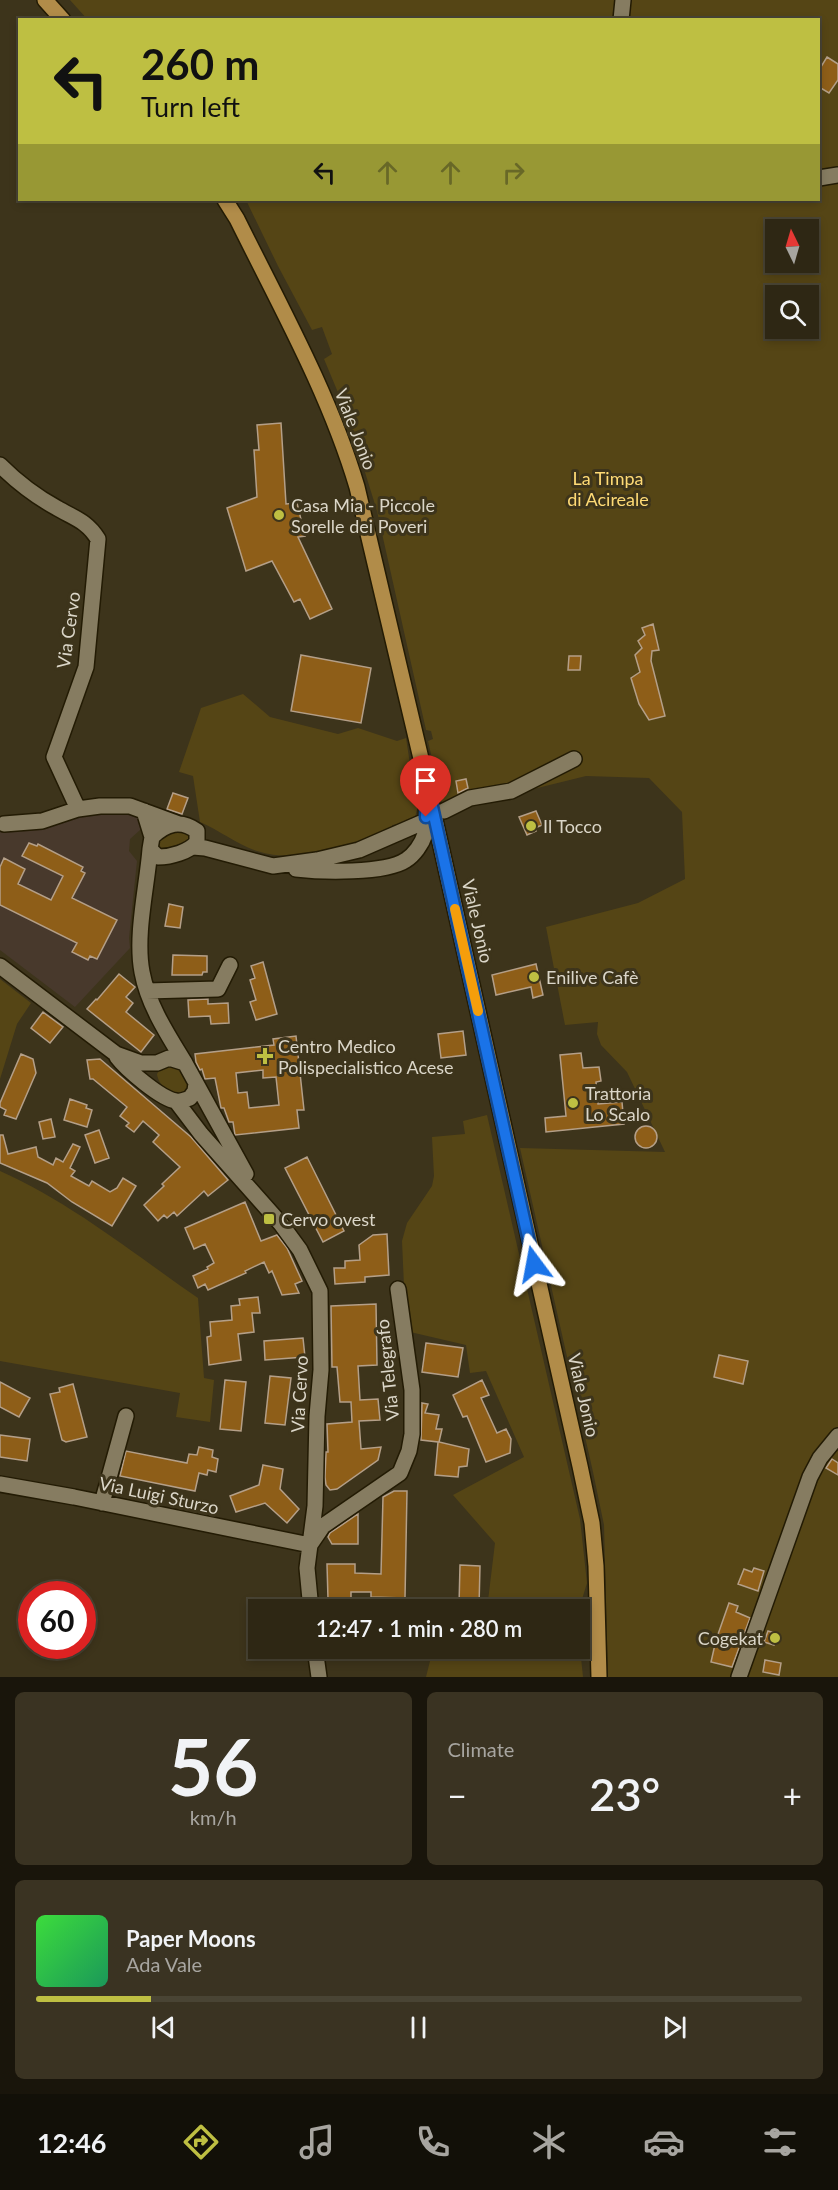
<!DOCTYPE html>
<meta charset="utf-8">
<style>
body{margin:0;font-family:Lato,sans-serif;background:#3a3322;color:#f1f3f6;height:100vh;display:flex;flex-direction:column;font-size:22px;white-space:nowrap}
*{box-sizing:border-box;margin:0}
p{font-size:20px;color:#a7a5a0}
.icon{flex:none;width:33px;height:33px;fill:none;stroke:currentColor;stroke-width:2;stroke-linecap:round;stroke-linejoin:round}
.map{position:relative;height:1677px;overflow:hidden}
.panel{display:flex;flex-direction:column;gap:15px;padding:15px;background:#19150b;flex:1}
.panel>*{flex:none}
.banner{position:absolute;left:18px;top:18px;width:802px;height:183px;border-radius:0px;box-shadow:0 3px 9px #0003,0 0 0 2px #494434;background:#bebf42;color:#111;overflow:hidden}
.needle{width:39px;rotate:355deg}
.buttons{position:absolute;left:765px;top:219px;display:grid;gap:12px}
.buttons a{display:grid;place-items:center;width:54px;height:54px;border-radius:0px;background:#2e2714;box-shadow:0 3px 9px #0003,0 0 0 2px #494434;font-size:30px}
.speed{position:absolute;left:18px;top:1581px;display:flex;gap:12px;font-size:30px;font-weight:700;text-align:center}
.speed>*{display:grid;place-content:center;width:78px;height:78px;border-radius:50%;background:#2e2714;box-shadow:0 3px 9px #0003,0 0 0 2px #494434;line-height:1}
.speed .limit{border:9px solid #d22;background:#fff;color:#111}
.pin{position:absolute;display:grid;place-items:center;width:51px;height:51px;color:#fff;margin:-62px -26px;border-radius:50% 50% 50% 0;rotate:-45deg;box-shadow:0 0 6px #0007}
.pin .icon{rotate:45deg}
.me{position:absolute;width:66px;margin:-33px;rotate:347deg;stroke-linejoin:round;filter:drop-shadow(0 0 4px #0008)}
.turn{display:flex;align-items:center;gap:21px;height:126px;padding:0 24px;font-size:27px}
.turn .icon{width:78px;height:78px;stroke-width:2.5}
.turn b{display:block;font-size:42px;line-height:51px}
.lanes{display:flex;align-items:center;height:57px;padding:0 24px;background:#0003;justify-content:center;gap:30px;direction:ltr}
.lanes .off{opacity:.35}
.big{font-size:45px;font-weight:600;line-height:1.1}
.panel .tile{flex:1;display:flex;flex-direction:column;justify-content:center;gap:9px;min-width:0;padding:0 21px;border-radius:9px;background:#3a3322}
.panel .dial{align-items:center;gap:0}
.dial b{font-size:78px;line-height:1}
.song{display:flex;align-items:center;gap:18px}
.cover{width:72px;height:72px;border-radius:9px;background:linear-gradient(135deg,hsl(120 70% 55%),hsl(150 70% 35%))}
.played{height:6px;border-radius:3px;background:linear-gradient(90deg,#bebf42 15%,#494434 15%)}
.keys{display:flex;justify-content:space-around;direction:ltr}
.heat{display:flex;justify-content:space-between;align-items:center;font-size:33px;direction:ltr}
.panel .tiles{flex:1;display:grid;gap:15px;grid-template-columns:1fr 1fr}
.tile:last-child{grid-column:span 2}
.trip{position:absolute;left:248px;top:1599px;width:342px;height:60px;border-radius:0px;background:#2e2714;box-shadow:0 3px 9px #0003,0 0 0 2px #494434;font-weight:600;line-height:60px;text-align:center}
.menu{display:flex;height:96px;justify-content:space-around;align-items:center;background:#121008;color:#a7a5a0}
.menu .icon{width:42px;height:42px}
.menu .selected{color:#bebf42}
.menu b{font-size:27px;color:#f1f3f6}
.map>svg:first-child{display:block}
</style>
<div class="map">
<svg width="838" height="1677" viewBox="0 0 838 1677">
<rect width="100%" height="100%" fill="#3d341b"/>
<!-- education -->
<path fill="#48392c" d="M96 810 136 812 140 820V830L130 839 129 851 137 861 129 938 130 948 75 1007 0 950V829Z"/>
<!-- green -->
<path fill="#554515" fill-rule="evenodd" d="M70 0H838V1677H608L604 1525 593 1472 520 1148 665 1152 627 1072 601 1045 597 1034 598 1022 565 1025 546 927 638 903 685 879 682 812 649 778 586 776 444 811 428 741 433 739 431 731 426 730 377 511 347 414 324 359 332 354 322 327 312 330 278 266 246 200H819V20H88ZM776 230H808V262H776ZM776 296H808V328H776Z
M243 694 270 717 338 734 358 728 397 741 406 738 417 809 414 822 402 829 399 824 392 825V834C349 845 301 865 257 851 236 844 219 830 200 822L193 776 179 772 201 708Z
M180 830 191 834 189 841 165 849 157 847C158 834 169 833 180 830Z
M0 979 31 1003 17 1024 0 1079Z
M163 1065 181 1067 189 1087C179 1102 159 1089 157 1074Z
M487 1115 580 1519 587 1583 579 1609H487L495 1543 453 1495 524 1457 486 1371 470 1373 466 1345 406 1331 402 1241 407 1223 432 1186 434 1176 432 1137 465 1134 463 1121Z
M0 1171C72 1203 134 1254 198 1298L204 1378 214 1380 210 1422 176 1417 180 1393 0 1361Z
M579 1638 583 1677H426L433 1649 579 1648Z"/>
<!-- building -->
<path fill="#8e5e18" stroke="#b49f88" stroke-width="1.5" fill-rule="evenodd" d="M827 57 838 64V80L829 93 819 87V70Z
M281 423 286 504 297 503 305 536 298 537 332 609 310 619 300 599 294 602 272 561 246 571 227 508 257 497 254 450H259L257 425Z
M653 624 659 650 652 651 651 661 665 716 649 720 639 704 631 678 640 672 635 655 642 648 638 641 645 635 642 628Z
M301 655 371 668 361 723 291 711Z
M569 656H581L580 670H568Z
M466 779 468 788 458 793 456 781Z
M173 793 188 798 182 814 167 809Z
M536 811 542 825 535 828 536 831 527 835 519 817Z
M29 843 37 846 38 844 83 867 81 871 85 873 72 898 117 920 97 959 90 956 88 960 72 952 77 943 0 905V867L4 858 25 869 18 884 51 900 63 876 22 856Z
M169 904 183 907 180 928 165 926Z
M173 955 207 956V972H203L202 975H172Z
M263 962 277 1014 256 1020 250 1002 256 1000 250 980 255 978 251 966Z
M536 964 543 995 533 998 531 987 496 995 492 975Z
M119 974 135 987 126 997 133 1003 126 1012 154 1035 141 1052 87 1009 96 999 97 1000Z
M208 999V1004L228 1003 229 1023 211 1024 210 1016 189 1017 188 1000Z
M43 1012 63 1027 50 1043 31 1028Z
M463 1031 466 1055 441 1058 438 1034Z
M296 1036 304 1110H297L299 1128 235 1135 233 1122H229L224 1108H221L215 1078 205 1079 202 1069 200 1070 196 1062 195 1054 274 1045 273 1039ZM263 1070V1078L276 1077 279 1105 249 1108 247 1092 238 1093 236 1073Z
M581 1053 583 1068 599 1067 601 1081 596 1082 598 1104 622 1102 624 1124 546 1132 545 1118 566 1116 560 1055Z
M21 1054 33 1059 36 1073 16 1119 4 1115 6 1110 0 1107V1103Z
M100 1059 191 1137 228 1180 208 1196 204 1191 177 1216 174 1212 167 1218 164 1215 158 1221 144 1205 164 1186 162 1184 180 1167 153 1142 159 1135 143 1121 134 1132 126 1126 129 1123 120 1116 127 1107 93 1079H90L87 1060Z
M70 1099 87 1105 86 1108 92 1110 87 1127 64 1120Z
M51 1119 55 1137 43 1139 39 1122Z
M635 1137a11 11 0 1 1 22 0a11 11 0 1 1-22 0Z
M99 1130 109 1158 95 1163 85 1135Z
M0 1135H3L8 1154 36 1147 38 1157 53 1165 56 1158 63 1162 73 1144 80 1147 70 1168 75 1171 71 1176 89 1186 92 1181 110 1192 117 1188 123 1178 136 1186 112 1226 72 1202 47 1183 0 1163Z
M307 1157 344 1231 323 1242 285 1168Z
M245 1202 261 1241 277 1235 287 1248 302 1281 295 1284 299 1293 282 1295 272 1271 269 1273 264 1262 245 1271 246 1273 208 1290 205 1284 198 1288 193 1276 208 1269 207 1267 214 1263 205 1244 194 1249 185 1228Z
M387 1234 389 1275 365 1277V1282L335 1284 334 1268H345V1261L360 1260 359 1245 373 1235Z
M258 1297 260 1313H252L254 1332 238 1334 241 1360 209 1365 207 1337 211 1336 210 1322 232 1320 231 1306 240 1305 239 1299Z
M376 1304 377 1365 358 1366 360 1400 378 1399 380 1420 359 1421 361 1449 381 1447 378 1460 337 1489 330 1490 326 1485 325 1477 326 1452H328L327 1424 352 1422 351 1402H340L337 1367H332L331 1306Z
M303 1338 305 1357 265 1360 264 1341Z
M426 1343 463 1348 458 1377 422 1372Z
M719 1355 748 1361 743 1384 714 1377Z
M270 1376 291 1378 285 1425 265 1423Z
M225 1380 246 1382 241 1431 220 1429Z
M482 1380 489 1395 481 1398 497 1433 506 1429 511 1439 510 1453 486 1462 467 1416 463 1417 453 1395Z
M0 1382 30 1398 19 1417 0 1407Z
M73 1384 87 1437 66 1442 62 1440 50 1394 60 1392 59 1388Z
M422 1403 428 1404 425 1413 439 1415 436 1429H442L439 1442 469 1449 467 1466 459 1467 458 1477 435 1475 438 1442 421 1440Z
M0 1435 30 1439 27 1461 0 1457Z
M199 1447 213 1450 212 1457 218 1459 216 1472 208 1470 207 1475 199 1473 195 1491 120 1476 126 1451 187 1463 189 1454 197 1455Z
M832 1459 838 1463V1475L826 1468Z
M263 1465 283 1469 280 1489 299 1509 287 1523 265 1503 236 1512 230 1496 259 1485Z
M394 1491H407L405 1598 371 1597V1592H351V1598L328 1599 327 1564H355V1573L381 1574 383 1497Z
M358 1514V1544H332L328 1537 330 1533Z
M460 1565 480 1566 479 1607 459 1606Z
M754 1568 764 1571 758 1591 738 1584 744 1569 752 1572Z
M729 1603 738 1606 736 1612 750 1618 732 1667 711 1662 716 1640Z
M768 1631 778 1634 774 1645 764 1642Z
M765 1660 781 1663 779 1675 763 1672Z"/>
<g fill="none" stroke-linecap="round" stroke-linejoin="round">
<!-- minor casing -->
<g stroke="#231b04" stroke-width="18">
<path id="minor" d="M621 20 623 0
M819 178 838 175
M0 465C16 481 37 497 57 508 74 518 87 521 98 539L86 667 54 757 78 809 100 806H130L179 824
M144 811 152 837 150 849 158 857C171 857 189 852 197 842V831C181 819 166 823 152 837
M444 811 470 798 511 791 574 759
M4 824 42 821 78 809
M193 847 205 848 273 866 317 860 359 850 421 823
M150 849C147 887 135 935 142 972 148 1005 168 1035 185 1063
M296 869C321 872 385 874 406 860 414 855 422 844 425 834 428 822 426 806 426 793
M0 966 116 1054 141 1063H157L169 1058 185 1063 246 1174
M147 991 218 989 230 965
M117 1057C126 1069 161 1099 176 1101 180 1102 185 1100 190 1098L195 1091 196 1083
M176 1101 201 1134 281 1224 300 1250 320 1291 321 1370 317 1416 315 1506 307 1568 311 1610
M0 1484 74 1497 310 1545 323 1526 400 1473 409 1451 412 1434V1390L398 1289
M102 1503 126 1416
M315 1648 319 1677
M739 1677 810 1477 820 1458 838 1436"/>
</g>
<!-- major casing -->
<g stroke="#231b04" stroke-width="18">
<path id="major" d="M45 0 63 20
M225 200 237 219C280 306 329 393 357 487L427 784 580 1466 592 1523 596 1566 599 1677"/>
</g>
<!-- minor -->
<use href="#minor" stroke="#867c61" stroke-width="15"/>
<!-- major -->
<use href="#major" stroke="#b18c49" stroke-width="15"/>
</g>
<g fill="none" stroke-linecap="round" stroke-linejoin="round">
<!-- route casing -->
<g stroke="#114b97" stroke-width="15">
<path id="route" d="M426 817 427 784 534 1264"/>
</g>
<!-- route -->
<use href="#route" stroke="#1a73e8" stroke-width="10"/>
<!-- slow -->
<path stroke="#f59e0b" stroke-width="10" d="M455 909 478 1011"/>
</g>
<!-- markers -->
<g fill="#bebf42" stroke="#3d341b" stroke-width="2">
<circle cx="279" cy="515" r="6"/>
<circle cx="531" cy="826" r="6"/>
<circle cx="534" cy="977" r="6"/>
<path d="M262 1047h6v6h6v6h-6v6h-6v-6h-6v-6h6z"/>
<circle cx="573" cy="1103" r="6"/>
<rect x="263" y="1213" width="12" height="12" rx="3"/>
<circle cx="775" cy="1638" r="6"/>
</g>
<g text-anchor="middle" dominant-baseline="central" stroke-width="6" stroke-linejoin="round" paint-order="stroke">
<!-- street labels -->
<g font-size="18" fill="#dbd6c8" stroke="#3d341b">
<text transform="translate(356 429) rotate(69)">Viale Jonio</text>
<text transform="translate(68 630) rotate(-82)">Via Cervo</text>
<text transform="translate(478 921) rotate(77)">Viale Jonio</text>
<text transform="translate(387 1370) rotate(-96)">Via Telegrafo</text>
<text transform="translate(299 1394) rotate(-87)">Via Cervo</text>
<text transform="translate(584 1395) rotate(77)">Viale Jonio</text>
<text transform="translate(159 1495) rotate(12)">Via Luigi Sturzo</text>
</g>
<!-- park labels -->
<g font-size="18" fill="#feda75" stroke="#3d341b">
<text x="608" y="478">La Timpa<tspan x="608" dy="21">di Acireale</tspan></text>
</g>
<!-- poi labels -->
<g font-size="18" fill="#dbd6c8" stroke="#3d341b" text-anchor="start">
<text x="291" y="505">Casa Mia - Piccole<tspan x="291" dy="21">Sorelle dei Poveri</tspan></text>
<text x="543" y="826">Il Tocco</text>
<text x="546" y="977">Enilive Cafè</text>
<text x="278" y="1046">Centro Medico<tspan x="278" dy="21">Polispecialistico Acese</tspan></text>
<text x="585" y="1093">Trattoria<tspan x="585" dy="21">Lo Scalo</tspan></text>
<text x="281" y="1219">Cervo ovest</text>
<text x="763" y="1638" text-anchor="end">Cogekat</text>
</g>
</g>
</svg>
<div class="buttons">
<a><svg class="needle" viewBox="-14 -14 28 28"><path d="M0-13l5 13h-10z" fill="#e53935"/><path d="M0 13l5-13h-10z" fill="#a7a5a0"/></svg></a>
<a><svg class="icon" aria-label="search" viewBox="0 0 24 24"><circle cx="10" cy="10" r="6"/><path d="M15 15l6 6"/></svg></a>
</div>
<div class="speed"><div class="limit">60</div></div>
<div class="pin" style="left:426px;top:817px;background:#d93025"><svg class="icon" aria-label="arrive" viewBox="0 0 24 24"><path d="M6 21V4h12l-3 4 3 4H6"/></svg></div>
<svg class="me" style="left:534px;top:1264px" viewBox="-20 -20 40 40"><path d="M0-17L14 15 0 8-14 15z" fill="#1a73e8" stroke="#fff" stroke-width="4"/></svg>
<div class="trip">12:47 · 1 min · 280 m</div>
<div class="banner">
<div class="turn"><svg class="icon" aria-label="left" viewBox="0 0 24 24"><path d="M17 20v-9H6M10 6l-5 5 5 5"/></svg><div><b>260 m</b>Turn left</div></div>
<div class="lanes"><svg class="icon" aria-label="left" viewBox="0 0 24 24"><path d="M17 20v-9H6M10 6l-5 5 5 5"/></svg><svg class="icon off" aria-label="ahead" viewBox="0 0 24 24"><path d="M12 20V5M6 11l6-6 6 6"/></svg><svg class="icon off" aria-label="ahead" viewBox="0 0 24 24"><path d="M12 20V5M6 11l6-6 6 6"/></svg><svg class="icon off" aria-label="right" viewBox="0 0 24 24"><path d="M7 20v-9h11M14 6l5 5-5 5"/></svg></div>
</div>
</div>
<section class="panel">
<div class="tiles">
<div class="tile dial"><b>56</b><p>km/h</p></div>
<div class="tile"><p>Climate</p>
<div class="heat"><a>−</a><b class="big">23°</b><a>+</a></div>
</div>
<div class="tile">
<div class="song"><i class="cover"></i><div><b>Paper Moons</b><p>Ada Vale</p></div></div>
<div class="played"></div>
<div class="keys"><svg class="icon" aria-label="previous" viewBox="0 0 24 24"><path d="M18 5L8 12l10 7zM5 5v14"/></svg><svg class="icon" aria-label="pause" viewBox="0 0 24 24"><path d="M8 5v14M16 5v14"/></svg><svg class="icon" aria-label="next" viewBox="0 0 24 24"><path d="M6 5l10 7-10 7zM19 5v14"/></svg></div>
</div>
</div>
</section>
<nav class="menu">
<b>12:46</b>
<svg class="icon selected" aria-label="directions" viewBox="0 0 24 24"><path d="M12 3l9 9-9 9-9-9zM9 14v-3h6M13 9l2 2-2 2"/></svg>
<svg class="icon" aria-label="music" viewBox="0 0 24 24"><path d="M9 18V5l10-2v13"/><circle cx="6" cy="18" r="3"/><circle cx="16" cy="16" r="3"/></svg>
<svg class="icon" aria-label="phone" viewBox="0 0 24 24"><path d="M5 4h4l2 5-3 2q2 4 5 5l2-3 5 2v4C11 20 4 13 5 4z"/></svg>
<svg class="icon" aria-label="climate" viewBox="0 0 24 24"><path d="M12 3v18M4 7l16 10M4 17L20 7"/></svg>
<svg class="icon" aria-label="car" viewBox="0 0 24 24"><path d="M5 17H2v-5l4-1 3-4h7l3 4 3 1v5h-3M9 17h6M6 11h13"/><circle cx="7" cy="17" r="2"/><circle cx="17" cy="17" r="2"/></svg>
<svg class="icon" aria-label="filters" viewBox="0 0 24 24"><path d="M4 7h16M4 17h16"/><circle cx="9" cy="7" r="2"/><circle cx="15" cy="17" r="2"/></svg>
</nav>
